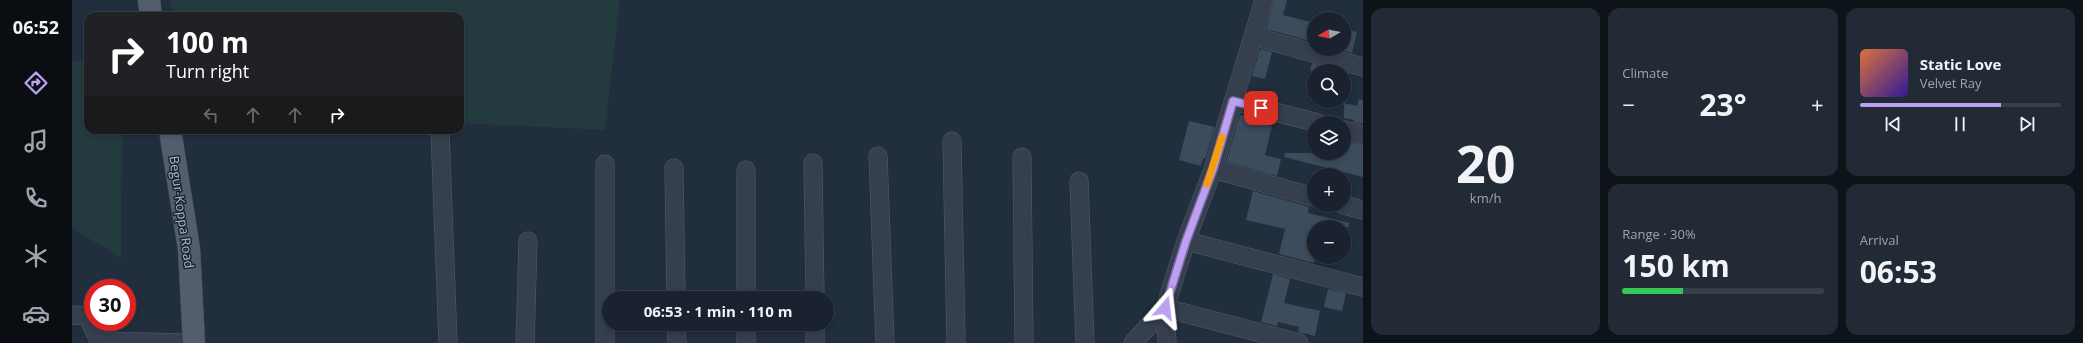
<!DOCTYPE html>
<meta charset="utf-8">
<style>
body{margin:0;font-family:"Open Sans",sans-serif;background:#222a36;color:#f1f3f6;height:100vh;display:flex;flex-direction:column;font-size:15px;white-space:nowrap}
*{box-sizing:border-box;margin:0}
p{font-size:13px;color:#9fa4aa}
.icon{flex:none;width:22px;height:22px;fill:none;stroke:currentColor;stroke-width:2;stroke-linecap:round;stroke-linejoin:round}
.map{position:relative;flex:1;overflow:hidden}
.side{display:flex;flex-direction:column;gap:8px;padding:8px;background:#0e1319;width:720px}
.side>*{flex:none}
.banner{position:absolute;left:12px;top:12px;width:380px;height:122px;border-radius:12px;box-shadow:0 2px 6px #0003,0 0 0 1px #373f4a;background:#202124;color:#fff;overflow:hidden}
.needle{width:26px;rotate:261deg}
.tools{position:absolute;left:1235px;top:12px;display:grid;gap:8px}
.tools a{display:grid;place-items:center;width:44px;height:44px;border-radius:50%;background:#19222e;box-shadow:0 2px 6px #0003,0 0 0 1px #373f4a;font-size:20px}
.speed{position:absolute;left:12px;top:279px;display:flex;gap:8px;font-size:20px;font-weight:700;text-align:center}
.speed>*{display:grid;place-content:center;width:52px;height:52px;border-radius:50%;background:#19222e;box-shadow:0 2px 6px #0003,0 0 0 1px #373f4a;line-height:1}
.speed .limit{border:6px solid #d22;background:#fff;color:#111}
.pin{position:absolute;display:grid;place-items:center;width:34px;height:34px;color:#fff;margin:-17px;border-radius:8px;box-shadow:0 2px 6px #0006}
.me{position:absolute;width:44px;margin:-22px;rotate:17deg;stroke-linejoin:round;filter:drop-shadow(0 0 3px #0008)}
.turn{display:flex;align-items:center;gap:14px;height:84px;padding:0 16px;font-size:18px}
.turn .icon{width:52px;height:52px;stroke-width:2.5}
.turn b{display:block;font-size:28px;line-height:34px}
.lanes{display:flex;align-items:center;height:38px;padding:0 16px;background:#0003;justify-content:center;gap:20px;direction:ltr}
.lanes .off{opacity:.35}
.big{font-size:30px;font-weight:700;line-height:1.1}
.side .card{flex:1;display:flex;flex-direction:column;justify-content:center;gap:6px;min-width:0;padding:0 14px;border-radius:12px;background:#222a36}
.side .dial{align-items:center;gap:0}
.dial b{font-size:52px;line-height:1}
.song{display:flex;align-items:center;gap:12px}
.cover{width:48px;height:48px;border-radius:6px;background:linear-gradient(135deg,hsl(20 70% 55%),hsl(250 70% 35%))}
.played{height:4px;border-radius:2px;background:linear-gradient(90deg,#bca0f2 70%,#373f4a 70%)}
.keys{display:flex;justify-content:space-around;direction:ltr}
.heat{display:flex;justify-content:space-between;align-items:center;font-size:22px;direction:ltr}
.charge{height:6px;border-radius:3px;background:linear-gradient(90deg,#34c759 30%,#373f4a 0)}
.side .tiles{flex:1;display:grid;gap:8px;grid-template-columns:repeat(3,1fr)}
.card:first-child{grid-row:span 2}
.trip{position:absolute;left:530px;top:291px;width:232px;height:40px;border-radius:20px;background:#19222e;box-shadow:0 2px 6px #0003,0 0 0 1px #373f4a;font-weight:700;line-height:40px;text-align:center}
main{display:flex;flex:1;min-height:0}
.tabs{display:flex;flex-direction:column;width:72px;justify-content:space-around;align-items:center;background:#0a0e12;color:#9fa4aa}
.tabs .icon{width:28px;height:28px}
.tabs .current{color:#bca0f2}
.tabs b{font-size:18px;color:#f1f3f6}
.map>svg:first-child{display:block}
</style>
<main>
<nav class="tabs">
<b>06:52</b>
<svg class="icon current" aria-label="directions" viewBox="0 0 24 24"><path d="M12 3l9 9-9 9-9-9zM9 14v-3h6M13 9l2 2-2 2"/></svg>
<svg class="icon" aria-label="music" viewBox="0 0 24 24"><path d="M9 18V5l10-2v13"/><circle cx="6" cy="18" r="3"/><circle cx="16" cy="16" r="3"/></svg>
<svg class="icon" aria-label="phone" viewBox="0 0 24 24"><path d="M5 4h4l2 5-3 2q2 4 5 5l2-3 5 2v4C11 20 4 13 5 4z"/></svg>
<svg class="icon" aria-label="climate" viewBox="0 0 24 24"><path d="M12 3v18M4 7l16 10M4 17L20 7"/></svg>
<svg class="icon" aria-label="car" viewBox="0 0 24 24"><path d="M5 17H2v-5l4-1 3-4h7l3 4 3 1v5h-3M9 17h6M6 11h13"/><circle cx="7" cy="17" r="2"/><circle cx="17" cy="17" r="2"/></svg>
</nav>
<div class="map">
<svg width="1291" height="343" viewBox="0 0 1291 343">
<rect width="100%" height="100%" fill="#212e3d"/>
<!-- green -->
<path fill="#233b3e" d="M98 0H548L533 130 388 123V16H101Z
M0 61 16 62V130H50L49 258 0 228Z"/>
<!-- building -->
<path fill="#3c4c5d" d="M1202 0H1215L1211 15 1242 23V42L1194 29Z
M1272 29 1285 32 1280 53 1266 49H1272Z
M1188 49 1200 52 1193 79 1180 76Z
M1240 63 1266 71H1238Z
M1287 99 1291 100V124L1281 122 1282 120 1272 118V103L1285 106Z
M1168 115 1181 118 1180 121 1200 126 1193 155 1209 159 1205 176 1154 162Z
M1117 121 1143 127 1133 159 1131 158 1129 166 1107 160Z
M1276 142 1291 145V177L1212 157 1213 153H1272V148H1275Z
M1181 191 1237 207 1236 213 1277 223V227H1242V263L1207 254 1213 229 1174 220Z
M1201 274 1218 279 1212 303 1248 311 1243 336 1226 332 1227 327 1206 322 1205 326 1189 322Z
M1256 289 1274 293 1270 311 1252 307Z"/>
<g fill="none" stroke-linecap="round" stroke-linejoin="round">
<!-- minor casing -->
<g stroke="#535d6b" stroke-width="19">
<path id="minor" d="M1181 36 1291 67
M1161 101 1246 123
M1272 130 1291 135
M368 131 376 343
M880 141 884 343
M806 156 813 343
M950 157 952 343
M741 163 743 298
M533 164V343
M602 168 604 298
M1141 169 1242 197
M674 170V298
M1007 181 1013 343
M1272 205 1291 210
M1114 241 1291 287
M0 315 15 316 26 338 32 341 114 343
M604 324 605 343
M674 324V343
M743 324V343
M453 343 456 241
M1061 343 1093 308 1227 343
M1095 343 1093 308 1114 241 1141 169 1192 0"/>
</g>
<!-- major casing -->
<g stroke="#414b59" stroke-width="23">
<path id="major" d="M77 0 79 16
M98 130 117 249 122 343"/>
</g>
<!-- minor -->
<use href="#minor" stroke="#353f4d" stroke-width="18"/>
<!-- major -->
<use href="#major" stroke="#525e6d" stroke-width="22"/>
</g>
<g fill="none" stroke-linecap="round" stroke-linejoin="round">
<!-- route casing -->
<g stroke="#7a689d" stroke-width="10">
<path id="route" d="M1093 308 1114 241 1141 169 1161 101 1189 108"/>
</g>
<!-- route -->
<use href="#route" stroke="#bca0f2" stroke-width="7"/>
<!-- slow -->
<path stroke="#f59e0b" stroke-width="7" d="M1135 184 1150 137"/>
</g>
<g text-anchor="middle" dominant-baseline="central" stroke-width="3" stroke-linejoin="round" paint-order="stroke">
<!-- street labels -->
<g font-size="13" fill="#b0bac9" stroke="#1a2431">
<text transform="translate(110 212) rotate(82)">Begur-Koppa Road</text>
</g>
</g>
</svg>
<div class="tools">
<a><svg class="needle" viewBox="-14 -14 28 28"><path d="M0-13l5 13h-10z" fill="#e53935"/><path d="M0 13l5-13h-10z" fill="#9fa4aa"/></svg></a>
<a><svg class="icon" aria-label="search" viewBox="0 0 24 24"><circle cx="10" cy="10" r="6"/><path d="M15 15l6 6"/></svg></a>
<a><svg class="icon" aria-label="layers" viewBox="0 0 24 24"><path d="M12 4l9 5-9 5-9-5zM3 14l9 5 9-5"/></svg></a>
<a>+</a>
<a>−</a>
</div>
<div class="speed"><div class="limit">30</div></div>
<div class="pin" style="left:1189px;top:108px;background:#d93025"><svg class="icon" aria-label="arrive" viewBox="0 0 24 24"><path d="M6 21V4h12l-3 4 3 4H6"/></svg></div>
<svg class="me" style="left:1093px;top:308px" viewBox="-20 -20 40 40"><path d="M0-17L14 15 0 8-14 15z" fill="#bca0f2" stroke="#fff" stroke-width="4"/></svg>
<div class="trip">06:53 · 1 min · 110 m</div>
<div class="banner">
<div class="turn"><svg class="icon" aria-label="right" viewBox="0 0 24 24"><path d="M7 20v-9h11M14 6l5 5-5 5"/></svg><div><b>100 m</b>Turn right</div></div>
<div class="lanes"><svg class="icon off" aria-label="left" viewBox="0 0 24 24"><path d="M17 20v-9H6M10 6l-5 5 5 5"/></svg><svg class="icon off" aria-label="ahead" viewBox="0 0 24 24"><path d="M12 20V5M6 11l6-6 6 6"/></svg><svg class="icon off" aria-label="ahead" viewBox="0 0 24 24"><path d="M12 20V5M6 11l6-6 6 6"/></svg><svg class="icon" aria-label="right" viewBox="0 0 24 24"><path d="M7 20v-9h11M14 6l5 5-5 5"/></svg></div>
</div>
</div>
<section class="side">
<div class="tiles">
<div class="card dial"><b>20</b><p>km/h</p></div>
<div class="card"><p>Climate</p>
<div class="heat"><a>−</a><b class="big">23°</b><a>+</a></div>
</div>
<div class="card">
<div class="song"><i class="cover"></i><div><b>Static Love</b><p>Velvet Ray</p></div></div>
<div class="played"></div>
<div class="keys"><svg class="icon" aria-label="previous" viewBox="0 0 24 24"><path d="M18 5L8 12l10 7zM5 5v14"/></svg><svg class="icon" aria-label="pause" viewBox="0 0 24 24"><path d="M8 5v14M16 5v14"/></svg><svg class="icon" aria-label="next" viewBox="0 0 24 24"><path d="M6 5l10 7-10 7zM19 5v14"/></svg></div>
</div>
<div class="card"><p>Range · 30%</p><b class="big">150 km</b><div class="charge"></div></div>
<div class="card"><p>Arrival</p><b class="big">06:53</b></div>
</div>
</section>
</main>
